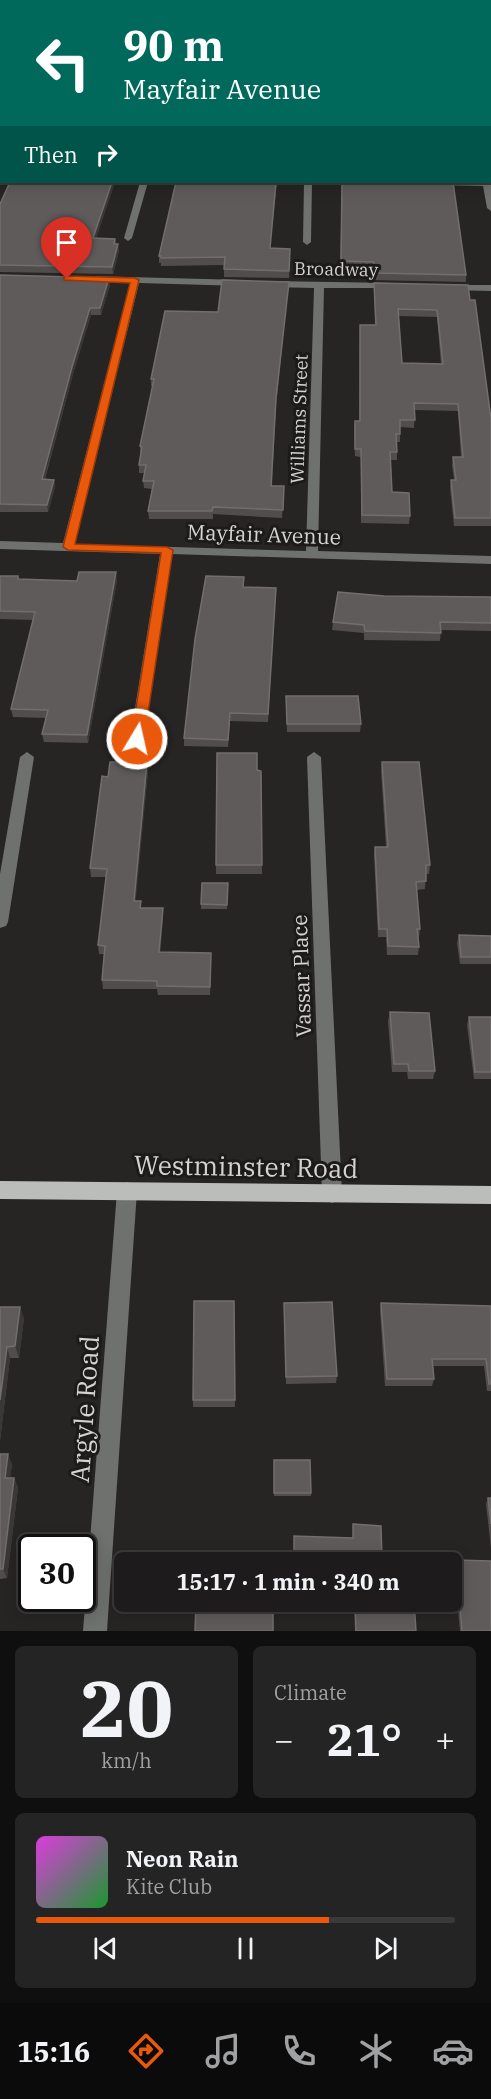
<!DOCTYPE html>
<meta charset="utf-8">
<style>
body{margin:0;font-family:"IBM Plex Serif",serif;background:#252424;color:#f1f3f6;height:100vh;display:flex;flex-direction:column;font-size:22px;white-space:nowrap}
*{box-sizing:border-box;margin:0}
p{font-size:20px;color:#a0a1a3}
.icon{flex:none;width:33px;height:33px;fill:none;stroke:currentColor;stroke-width:2;stroke-linecap:round;stroke-linejoin:round}
.map{position:relative;height:1631px;overflow:hidden}
.side{display:flex;flex-direction:column;gap:15px;padding:15px;background:#100f0f;flex:1}
.side>*{flex:none}
.top-card{position:absolute;left:0px;top:0px;width:492px;height:183px;box-shadow:0 3px 15px #0003,0 0 0 2px #3b393a;background:#00695c;color:#fff;overflow:hidden}
.speed{position:absolute;left:18px;top:1534px;display:flex;gap:12px;font-size:30px;font-weight:700;text-align:center}
.speed>*{display:grid;place-content:center;width:78px;height:78px;border-radius:50%;background:#1d1b1b;box-shadow:0 3px 15px #0003,0 0 0 2px #3b393a;line-height:1}
.speed .limit{border:3px solid #111;border-radius:9px;background:#fff;color:#111}
.pin{position:absolute;display:grid;place-items:center;width:51px;height:51px;color:#fff;margin:-62px -26px;border-radius:50% 50% 50% 0;rotate:-45deg;box-shadow:0 0 6px #0007}
.pin .icon{rotate:45deg}
.me{position:absolute;width:66px;margin:-33px;rotate:9deg;stroke-linejoin:round;filter:drop-shadow(0 0 4px #0008)}
.turn{display:flex;align-items:center;gap:21px;height:126px;padding:0 24px;font-size:27px}
.turn .icon{width:78px;height:78px;stroke-width:2.5}
.turn b{display:block;font-size:42px;line-height:51px}
.then{display:flex;align-items:center;height:57px;padding:0 24px;background:#0003;gap:12px;font-size:22px}
.big{font-size:45px;font-weight:700;line-height:1.1}
.side .widget{flex:1;display:flex;flex-direction:column;justify-content:center;gap:9px;min-width:0;padding:0 21px;border-radius:9px;background:#252424}
.side .dial{align-items:center;gap:0}
.dial b{font-size:78px;line-height:1}
.song{display:flex;align-items:center;gap:18px}
.cover{width:72px;height:72px;border-radius:9px;background:linear-gradient(135deg,hsl(300 70% 55%),hsl(130 70% 35%))}
.played{height:6px;border-radius:3px;background:linear-gradient(90deg,#ea580c 70%,#3b393a 70%)}
.keys{display:flex;justify-content:space-around;direction:ltr}
.heat{display:flex;justify-content:space-between;align-items:center;font-size:33px;direction:ltr}
.side .tiles{flex:1;display:grid;gap:15px;grid-template-columns:1fr 1fr}
.widget:last-child{grid-column:span 2}
.trip{position:absolute;left:114px;top:1552px;width:348px;height:60px;border-radius:9px;background:#1d1b1b;box-shadow:0 3px 15px #0003,0 0 0 2px #3b393a;font-weight:700;line-height:60px;text-align:center}
.menu{display:flex;height:96px;justify-content:space-around;align-items:center;background:#0c0b0b;color:#a0a1a3}
.menu .icon{width:42px;height:42px}
.menu .active{color:#ea580c}
.menu b{font-size:27px;color:#f1f3f6}
.map>svg:first-child{display:block}
</style>
<div class="map">
<svg width="491" height="1631" viewBox="0 0 491 1631">
<rect width="100%" height="100%" fill="#272424"/>
<g fill="none" stroke-linecap="round" stroke-linejoin="round">
<!-- minor -->
<path fill="#6f716f" fill-rule="evenodd" d="M490 35H491V39H490Z
M0 93H2V98H0Z
M490 112H491V116H490Z
M0 138H2L0 145Z
M0 171H2V175H0Z
M140 182H148L132 238 128 241 124 238Z
M304 182H312L311 242 307 245 303 242Z
M431 182H491V211L487 208 483 186 434 185H431Z
M90 276 243 280 248 283 243 286 139 283 75 544 306 551 314 288 270 287 265 284 270 281 393 283 396 284V288H324L318 551 491 556V564L172 554 144 739 142 742H132L130 739 160 554 0 549V541L63 543 130 283 87 281V277Z
M450 285H491V291L447 290V286Z
M27 752 34 757 8 922 6 926 0 928V874L20 757Z
M314 752 321 757 342 1194 339 1200 332 1203 325 1200 322 1194 307 757Z
M127 1182 134 1185 137 1191 107 1631H83L117 1191 120 1185Z"/>
<!-- major -->
<path fill="#bbbdbb" fill-rule="evenodd" d="M0 1181 491 1186V1204L0 1199Z"/>
</g>
<!-- wall -->
<path fill="#514d4d" fill-rule="evenodd" d="M97 0H491V28L490 2H97Z
M10 182H115L96 238 115 239 116 244 119 251 113 274 0 272V204Z
M277 182 270 248 290 249 289 278 224 277V265L161 266V263H159V256Z
M342 182 466 275V282L373 280V270L340 269Z
M0 275 110 285 101 315H91L73 374 45 479 54 480 55 487 48 512H0Z
M374 283 470 300 491 419V526H454L450 488 451 480H454L452 465 453 457H461L458 411 415 410 414 428 400 427V442H397V460H391L392 492 410 516 409 524 361 523V457L355 456 354 429 355 421H359L360 325H375ZM399 316 437 317 441 364 402 363Z
M288 289 276 406 272 486H284L282 518 213 514V519H149L148 511 152 489 144 488 143 481 145 473H139V465L140 454V446L153 386H151V379L218 312Z
M0 576H18L19 579 77 581 117 580 88 743 44 742 42 734 46 718 13 717 11 709 33 620 0 619Z
M244 587 276 588 268 722 230 721 228 747 184 746V738Z
M384 596 491 597V631L441 630 440 641 364 640V633L332 630 333 622Z
M286 696 361 724 360 732H287Z
M147 762 148 771 135 901 142 908H163V917L160 952 211 961 210 995H158L157 989H103L102 980 104 954H99L98 945 106 877H91L90 868 108 777Z
M382 762 430 865 429 874H426L425 889 417 890 420 929 419 938H418L419 947 418 955H387L386 937H378L374 855 375 847H386L381 771Z
M257 770 261 771 262 874H216V865Z
M228 883 227 909H201V904Z
M459 935 491 936V964H460L457 943Z
M390 1012 435 1071 433 1079H408L407 1072H392L388 1021Z
M469 1017H491V1079H474L467 1025Z
M234 1301 235 1407H193V1400Z
M284 1303 337 1376 336 1383 286 1384Z
M381 1303 491 1306V1391H487L484 1366H433L434 1379 432 1386H385L380 1310Z
M0 1307 24 1318 19 1358H10L0 1441Z
M0 1454 12 1464 10 1478H14L18 1488 7 1578 0 1579Z
M274 1460 311 1493V1496H274Z
M488 1498H491V1548L486 1504Z
M456 1560 491 1631H460L454 1566Z
M354 1602H414L416 1631H355Z"/>
<!-- shaded-wall -->
<path fill="#3a3737" d="M112 182H115L94 245 93 238Z
M118 244 119 251 113 274 112 267Z
M109 278 110 285 101 315 100 308Z
M289 282 288 289 276 406V398Z
M90 308 91 315 73 374 42 487V479L72 367Z
M54 480 55 487 48 512 47 505Z
M116 572 117 580 88 743 87 735Z
M147 762 148 771 135 909 134 901Z
M163 908V917L160 961 159 952Z
M20 1307 24 1318 19 1358 15 1346Z
M7 1347 10 1358 0 1440V1400Z
M8 1454 12 1464 9 1488 5 1478Z
M14 1478 18 1488 7 1578 3 1569Z"/>
<!-- building -->
<path fill="#5f5b5b" stroke="#726e6e" stroke-width="1.5" fill-rule="evenodd" d="M3 0H18L17 2H3Z
M142 0H491V22L490 2H165Z
M0 3H2V24L0 26Z
M10 182H112L93 238 115 239 114 244H118L112 267 0 265V204Z
M176 182H276L270 248 290 249 289 271 224 269 225 257 161 258V256H159Z
M342 182H453L466 275 374 273V262L341 261Z
M0 275 109 278 100 308H90L72 367 42 479 54 480 47 505 0 504Z
M222 280 289 282 276 398 271 486H284L283 510 213 507 212 511H148L154 481H143L146 465H139L142 447 140 446 154 379H151L165 311 218 312Z
M374 283 468 285 470 300H475L491 419V518H455L451 480H456L453 457H463L458 404 414 403 415 420H400V434H396L397 452H390L392 492 409 493 410 516 362 515 361 449H355V421H360V325H376ZM398 309 437 310 443 364 402 363Z
M79 572H116L87 735 42 734 48 710 11 709 35 612 0 611V576H18V579L77 581Z
M206 576 244 577 243 587 276 588 268 714 230 713 228 740 184 738 195 639Z
M338 592 384 596 491 597V623L440 622 441 633 365 631 364 625 333 622Z
M286 696H358L361 724H287Z
M217 753H257V770L261 771 262 865H216Z
M110 762H147L134 901H141L140 908H163L159 952 211 953 210 987 157 986V981L102 980 105 946 98 945 107 869 90 868 102 776 108 777Z
M382 762H419L430 865H426V881L416 882 420 929H417L419 947 388 946 387 929H379L375 847H388Z
M202 883H228L227 905 201 904Z
M459 935 491 936V957H461Z
M390 1012 429 1013 435 1071H409L408 1064H394Z
M469 1017H491V1072H475Z
M194 1301H234L235 1400H193Z
M332 1302 337 1376 286 1377 284 1303Z
M381 1303 491 1306V1384H489L486 1359H432L434 1379H387Z
M0 1307H20L15 1346 7 1347 0 1400Z
M0 1454H8L5 1478H14L3 1569H0Z
M274 1460H310L311 1493H274Z
M488 1498H491V1524Z
M353 1524 381 1526 382 1559 412 1560V1563H294V1536L353 1538Z
M456 1560 491 1561V1631H462Z
M273 1602V1631H195L196 1603Z
M355 1602H414L416 1631H356Z"/>
<!-- route -->
<path fill="#ea580c" stroke="#983908" stroke-width="1.5" d="M67 276 135 278 139 280 75 544 167 547 173 550 144 739 137 743 131 739 161 553 68 550 63 547 130 283 64 280V277Z"/>
<g text-anchor="middle" dominant-baseline="central" stroke-width="6" stroke-linejoin="round" paint-order="stroke">
<!-- far-street labels -->
<g font-size="18" fill="#d5d2d3" stroke="#1d1a1a">
<text transform="translate(336 269) rotate(1)">Broadway</text>
<text transform="translate(299 419) rotate(-88)">Williams Street</text>
</g>
<!-- street labels -->
<g font-size="21" fill="#d5d2d3" stroke="#1d1a1a">
<text transform="translate(264 534) rotate(2)">Mayfair Avenue</text>
<text transform="translate(301 976) rotate(-92)">Vassar Place</text>
</g>
<!-- near-street labels -->
<g font-size="26" fill="#d5d2d3" stroke="#1d1a1a">
<text transform="translate(246 1166) rotate(1)">Westminster Road</text>
<text transform="translate(84 1409) rotate(-86)">Argyle Road</text>
</g>
</g>
</svg>
<div class="speed"><div class="limit">30</div></div>
<div class="pin" style="left:67px;top:279px;background:#d93025"><svg class="icon" aria-label="arrive" viewBox="0 0 24 24"><path d="M6 21V4h12l-3 4 3 4H6"/></svg></div>
<svg class="me" style="left:137px;top:739px" viewBox="-20 -20 40 40"><circle r="17" fill="#ea580c" stroke="#fff" stroke-width="3"/><path d="M0-11L8 9 0 5-8 9z" fill="#fff"/></svg>
<div class="trip">15:17 · 1 min · 340 m</div>
<div class="top-card">
<div class="turn"><svg class="icon" aria-label="left" viewBox="0 0 24 24"><path d="M17 20v-9H6M10 6l-5 5 5 5"/></svg><div><b>90 m</b>Mayfair Avenue</div></div>
<div class="then">Then<svg class="icon" aria-label="right" viewBox="0 0 24 24"><path d="M7 20v-9h11M14 6l5 5-5 5"/></svg></div>
</div>
</div>
<section class="side">
<div class="tiles">
<div class="widget dial"><b>20</b><p>km/h</p></div>
<div class="widget"><p>Climate</p>
<div class="heat"><a>−</a><b class="big">21°</b><a>+</a></div>
</div>
<div class="widget">
<div class="song"><i class="cover"></i><div><b>Neon Rain</b><p>Kite Club</p></div></div>
<div class="played"></div>
<div class="keys"><svg class="icon" aria-label="previous" viewBox="0 0 24 24"><path d="M18 5L8 12l10 7zM5 5v14"/></svg><svg class="icon" aria-label="pause" viewBox="0 0 24 24"><path d="M8 5v14M16 5v14"/></svg><svg class="icon" aria-label="next" viewBox="0 0 24 24"><path d="M6 5l10 7-10 7zM19 5v14"/></svg></div>
</div>
</div>
</section>
<nav class="menu">
<b>15:16</b>
<svg class="icon active" aria-label="directions" viewBox="0 0 24 24"><path d="M12 3l9 9-9 9-9-9zM9 14v-3h6M13 9l2 2-2 2"/></svg>
<svg class="icon" aria-label="music" viewBox="0 0 24 24"><path d="M9 18V5l10-2v13"/><circle cx="6" cy="18" r="3"/><circle cx="16" cy="16" r="3"/></svg>
<svg class="icon" aria-label="phone" viewBox="0 0 24 24"><path d="M5 4h4l2 5-3 2q2 4 5 5l2-3 5 2v4C11 20 4 13 5 4z"/></svg>
<svg class="icon" aria-label="climate" viewBox="0 0 24 24"><path d="M12 3v18M4 7l16 10M4 17L20 7"/></svg>
<svg class="icon" aria-label="car" viewBox="0 0 24 24"><path d="M5 17H2v-5l4-1 3-4h7l3 4 3 1v5h-3M9 17h6M6 11h13"/><circle cx="7" cy="17" r="2"/><circle cx="17" cy="17" r="2"/></svg>
</nav>
